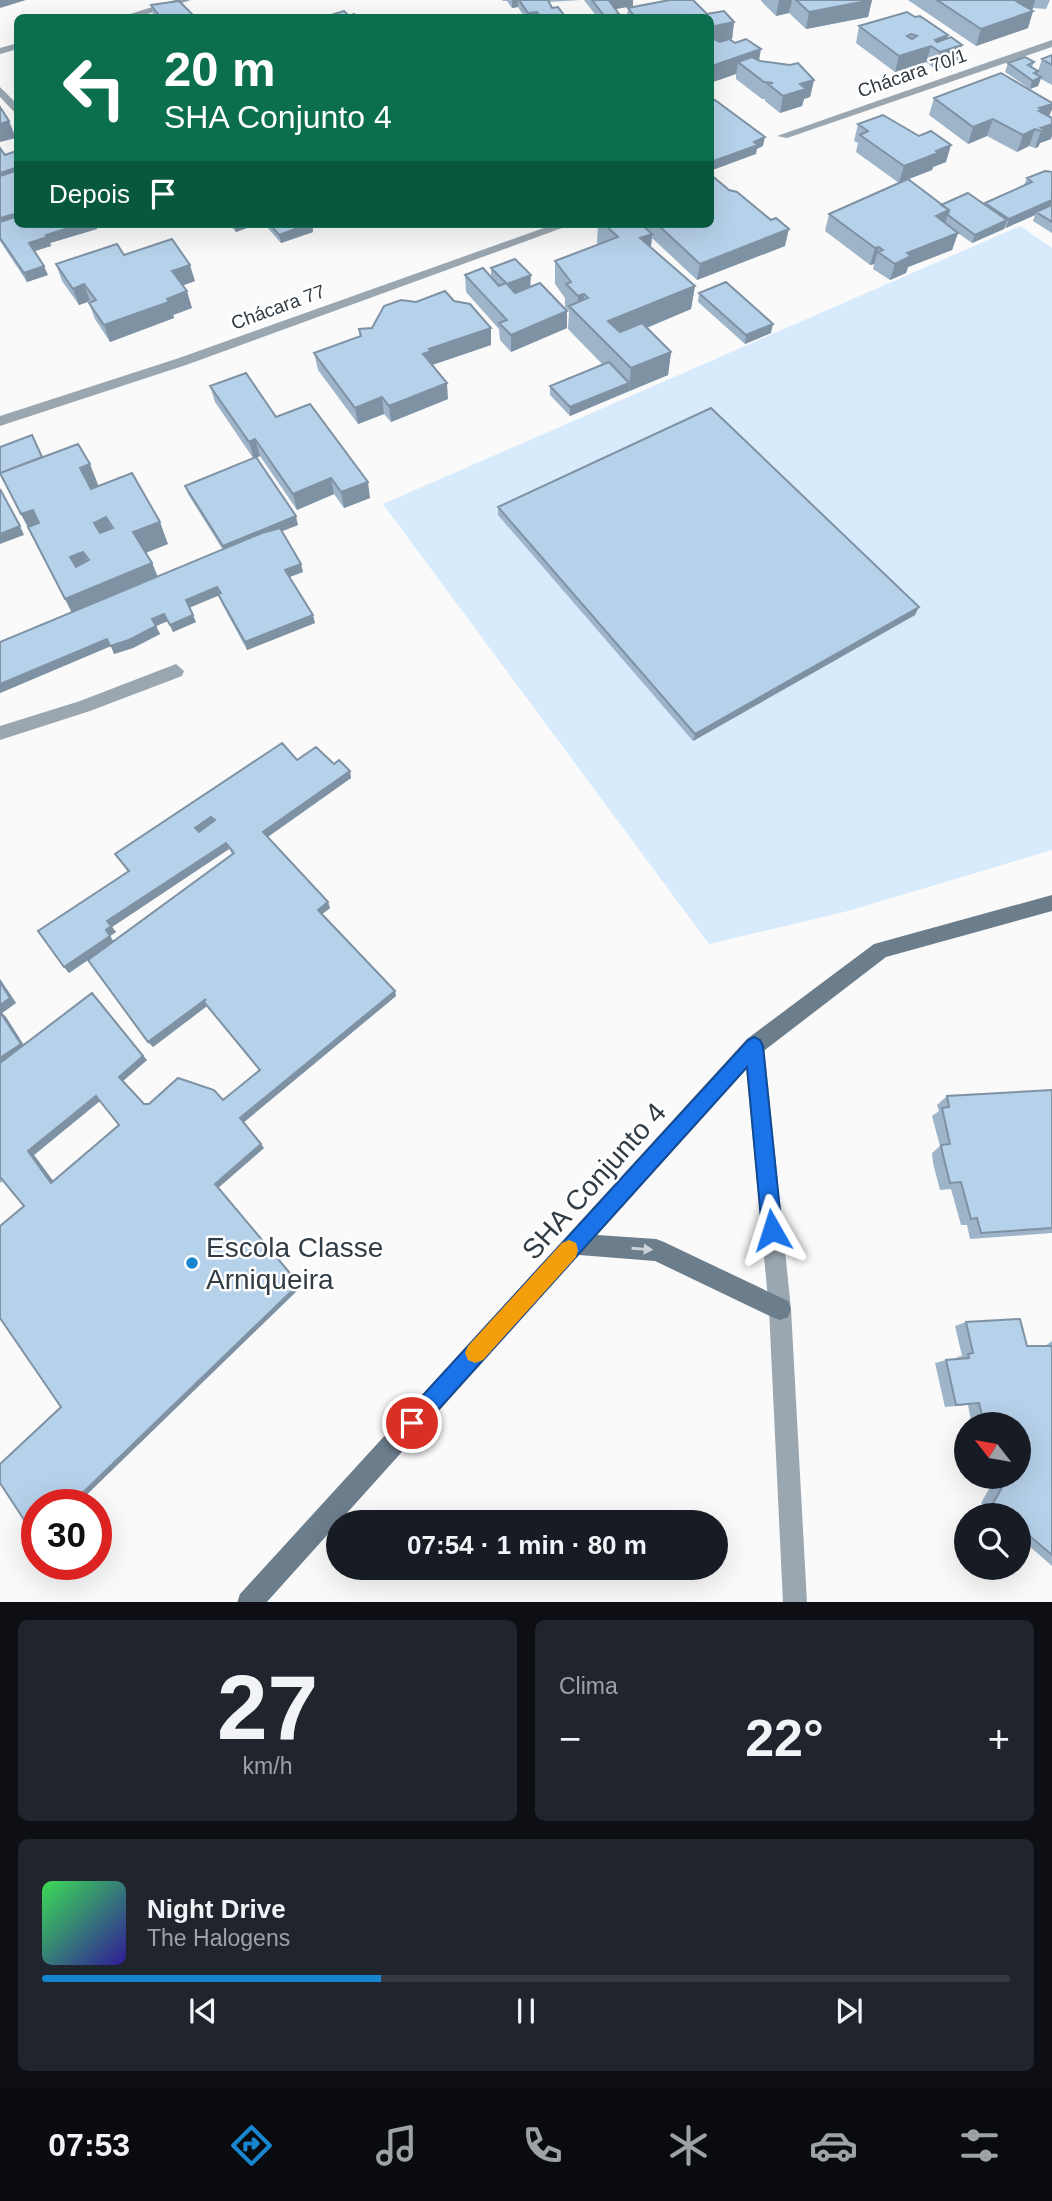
<!DOCTYPE html>
<html lang="pt">
<meta charset="utf-8">
<style>
body{margin:0;font-family:Helvetica,sans-serif;background:#20242c;color:#f1f3f6;height:100vh;display:flex;flex-direction:column;font-size:26px;white-space:nowrap}
*{box-sizing:border-box;margin:0}
p{font-size:23px;color:#9ea1a6}
.icon{flex:none;width:38px;height:38px;fill:none;stroke:currentColor;stroke-width:2;stroke-linecap:round;stroke-linejoin:round}
.map{position:relative;height:1602px;overflow:hidden}
.panel{display:flex;flex-direction:column;gap:18px;padding:18px;background:#0d0f14;flex:1}
.panel>*{flex:none}
.guide{position:absolute;left:14px;top:14px;width:700px;height:214px;border-radius:10px;box-shadow:0 7px 28px #0002;background:#0b6e4f;color:#fff;overflow:hidden}
.needle{width:46px;rotate:301deg}
.fabs{position:absolute;left:954px;top:1412px;display:grid;gap:14px}
.fabs a{display:grid;place-items:center;width:77px;height:77px;border-radius:50%;background:#171b24;box-shadow:0 7px 28px #0002;font-size:35px}
.speed{position:absolute;left:21px;top:1489px;display:flex;gap:14px;font-size:35px;font-weight:700;text-align:center}
.speed>*{display:grid;place-content:center;width:91px;height:91px;border-radius:50%;background:#171b24;box-shadow:0 7px 28px #0002;line-height:1}
.speed .limit{border:10px solid #d22;background:#fff;color:#111}
.pin{position:absolute;display:grid;place-items:center;width:60px;height:60px;color:#fff;margin:-30px;border:4px solid #fff;border-radius:50%;box-shadow:0 2px 7px #0007}
.me{position:absolute;width:77px;margin:-38px;rotate:354deg;stroke-linejoin:round;filter:drop-shadow(0 0 5px #0008)}
.turn{display:flex;align-items:center;gap:24px;height:147px;padding:0 35px;font-size:32px}
.turn .icon{width:91px;height:91px;stroke-width:2.5}
.turn b{display:block;font-size:49px;line-height:60px}
.then{display:flex;align-items:center;height:66px;padding:0 35px;background:#0003;gap:14px;font-size:26px}
.big{font-size:52px;font-weight:600;line-height:1.1}
.panel .card{flex:1;display:flex;flex-direction:column;justify-content:center;gap:10px;min-width:0;padding:0 24px;border-radius:10px;background:#20242c}
.panel .dial{align-items:center;gap:0}
.dial b{font-size:91px;line-height:1}
.song{display:flex;align-items:center;gap:21px}
.cover{width:84px;height:84px;border-radius:10px;background:linear-gradient(135deg,hsl(130 70% 55%),hsl(250 70% 35%))}
.played{height:7px;border-radius:4px;background:linear-gradient(90deg,#1786cf 35%,#363941 35%)}
.keys{display:flex;justify-content:space-around;direction:ltr}
.heat{display:flex;justify-content:space-between;align-items:center;font-size:38px;direction:ltr}
.panel .tiles{flex:1;display:grid;gap:18px;grid-template-columns:1fr 1fr}
.card:last-child{grid-column:span 2}
.trip{position:absolute;left:326px;top:1510px;width:402px;height:70px;border-radius:35px;background:#171b24;box-shadow:0 7px 28px #0002;font-weight:600;line-height:70px;text-align:center}
.tabs{display:flex;height:112px;justify-content:space-around;align-items:center;background:#090b0e;color:#9ea1a6}
.tabs .icon{width:49px;height:49px}
.tabs .active{color:#1786cf}
.tabs b{font-size:32px;color:#f1f3f6}
.map>svg:first-child{display:block}
</style>
<div class="map">
<svg width="1052" height="1603" viewBox="0 0 1052 1603">
<rect width="100%" height="100%" fill="#fafafa"/>
<!-- green -->
<path fill="#d7ebfd" d="M1020 226 1052 248V850L848 911 709 944 383 504Z"/>
<g fill="none" stroke-linecap="round" stroke-linejoin="round">
<!-- lane -->
<path fill="#9aa6b0" fill-rule="evenodd" d="M176 664 184 671 182 676 90 711 0 740V726L80 701Z"/>
<!-- street -->
<path fill="#9aa6b0" fill-rule="evenodd" d="M175 0H191L135 18H117Z
M1052 40V47L787 138 777 136Z
M18 43V49L0 54V48Z
M0 87 18 105V116L0 97Z
M555 224H573L189 364 0 426V416L179 358Z
M754 1036 761 1039 764 1046 791 1309 807 1603H783L769 1309 744 1046 747 1039Z"/>
<!-- secondary -->
<path fill="#6c7d8c" fill-rule="evenodd" d="M1052 895V911L886 957 761 1053 597 1235 656 1239 664 1242 788 1301 791 1309 788 1317 780 1320 772 1317 655 1261 579 1255 266 1603H237L240 1594 747 1039 874 944Z"/>
</g>
<!-- wall -->
<path fill="#9db4c9" fill-rule="evenodd" d="M502 0H581L548 2 552 8 564 15V18H525L518 7 512 8 507 1H503Z
M584 0H633V6L616 9 619 14V18H598Z
M761 0H872L868 17 806 29 789 13 776 16 761 1Z
M908 0H1050L1046 9 1033 8 1032 10 1033 11 1028 28 976 46Z
M151 5 192 14V18H156L153 14Z
M628 8 707 14 734 22 732 39 730 40 759 61 814 80 810 97 804 99 802 106 780 113 765 101V99H762L736 79V74L710 83V18H627Z
M859 26 946 39 957 62 935 69 926 62 895 72 856 43Z
M1052 55V85L1041 79 1038 86 1030 89 1005 72 1008 63 1034 62 1032 67 1038 71 1042 59Z
M934 98 1052 109 1049 117 1051 139 1040 143 1038 147 1035 148 1029 146 1017 152 987 136 968 144 929 115Z
M858 124 946 162 933 167 932 170 908 179 941 205 984 204 985 203 1024 185 1027 178 1052 172V233L1033 221 1035 215 1006 228 1005 227 1004 229 972 243 958 233 952 250 908 267 906 273 890 280 873 269 874 264 870 265 825 231 829 214 899 183 856 152 858 143 854 141Z
M0 148 18 224H95L97 229 50 243 51 246 34 251 48 275 27 282 0 241Z
M229 224H258L236 232Z
M266 224H312L313 232 281 243 266 226Z
M598 224H710L785 246 697 280 652 238 651 247 695 286 691 309 647 328 671 352 668 375 570 416 550 395V386L603 365 568 329 569 311 565 307V298L555 284V261L599 244 597 243Z
M124 255 195 281 183 285 192 308 173 315 174 318 110 342 95 319 89 303 91 302 90 301 79 305 62 281 56 264Z
M491 268 530 287 567 311V328L511 352 500 340 499 329 466 292 465 275 491 277Z
M699 293 771 333 745 344 698 302Z
M359 329 491 345 432 365 448 399 391 422 384 414 358 424 318 370 314 353 360 336Z
M210 386 276 417 370 498 344 508 334 494 297 510 260 456 256 457 298 525 281 531 301 564 303 572 289 577 315 623 247 650 221 602 219 595 189 607 196 622 173 632 168 621 156 626 160 634 133 648 114 654 111 646 0 693V642L72 612 0 474 42 457 99 486 168 544 146 553 152 563 158 577 223 550 188 494 185 486 253 458 215 402Z
M498 507 915 615 693 741 498 515Z
M297 760 334 764 350 771 351 778 268 837 328 902 330 908 322 914 395 991 396 996 243 1123 264 1148 218 1188 302 1286 76 1505H37L61 1407 24 1206 3 1181 0 1183V979L16 1003 2 1013 6 1017 24 1045 147 1060 123 1081 145 1104 223 1100 259 1070 207 1006 153 1047 88 960 69 973 64 967 128 872 115 854ZM229 849 232 854 113 941 110 936 116 932 112 927ZM100 1101 119 1125 53 1181 34 1155Z
M1052 1090V1233L970 1239 967 1225H961L951 1189 940 1190 933 1163 932 1153 940 1146 932 1116 939 1111 937 1105 947 1096Z
M966 1322 1027 1346H1045L1052 1341V1566L1018 1536V1516H995L981 1503 996 1477H1018V1424H969L971 1421 968 1405 945 1407 935 1363 946 1360 958 1359 957 1357 962 1356 955 1326Z"/>
<!-- shaded-wall -->
<path fill="#7f92a4" d="M0 0H26L0 8Z
M512 0H518V7L512 8Z
M620 0H633V6L609 10 610 2Z
M779 0H792L789 13 776 16Z
M872 0 868 17 806 29 809 12Z
M1020 0H1035L1032 11 1016 1Z
M1033 11 1028 28 976 46 981 29Z
M537 12V18H528V13Z
M619 14V18H605V17Z
M564 15V18H548Z
M734 22 732 39 710 44V27Z
M948 35 943 51 962 45 957 62 935 69 940 52 935 40Z
M931 46 926 62 895 72 899 56Z
M761 49 758 66 738 62 736 74 710 83 712 66Z
M1038 71 1035 80 1041 77 1038 86 1030 89 1034 73Z
M814 80 810 97 804 99 802 106 780 113 783 96 800 84Z
M1052 104V109L1047 121 1037 123 1039 108Z
M993 119 987 136 968 144 973 127Z
M9 121 16 138 0 142V124Z
M1052 124V136L1051 139 1040 143 1038 147 1035 148 1041 131V128Z
M1035 129 1029 146 1017 152 1023 135Z
M765 137 763 146 757 149 756 154 710 171 711 162Z
M951 145 946 162 933 167 932 170 899 183 904 166Z
M18 167V177L0 182V173Z
M1052 200V207L1036 212 1035 215 1006 228 1009 219Z
M949 210 944 227 936 216Z
M18 213V223L0 228V218Z
M1007 220 1004 229 972 243 975 235Z
M81 224H95L97 229 50 243 51 246 32 252 29 243 46 235Z
M234 224H258L236 232Z
M309 224H312L313 232 281 243 279 235Z
M789 229 785 246 697 280 700 264Z
M958 233 952 250 908 267 906 273 890 280 895 264 907 253Z
M652 234 650 257 640 238Z
M879 247 874 264 870 265 875 248Z
M190 265 195 281 176 288 172 271Z
M44 266 48 275 27 282 24 273Z
M531 275 530 292 507 300V284Z
M84 284 90 301 79 305 73 289Z
M695 286 691 309 607 344 608 321Z
M187 291 192 308 173 315 174 318 110 342 104 325Z
M584 294 583 318 577 314 578 296Z
M567 311V328L511 352V335Z
M773 324 771 333 745 344 746 335Z
M491 328V345L432 365 423 354 429 349Z
M671 352 668 375 629 391 631 368Z
M447 383 448 399 391 422 389 406Z
M629 383V391L570 416V407Z
M382 397 384 414 358 424 355 408Z
M255 439 260 456 254 459 249 442Z
M90 464 99 487 90 491 80 468Z
M331 478 334 494 297 510 293 494Z
M368 482 370 498 344 508 341 492Z
M33 510 44 532 33 536 21 514Z
M296 516 298 525 225 554 223 546Z
M106 517 116 539 103 545 94 523Z
M160 522 168 544 142 554 133 532Z
M20 526 24 535 0 544V534Z
M83 552 93 573 80 579 70 557Z
M152 563 161 585 76 621 65 599Z
M301 564 303 572 287 578 285 570Z
M217 587 220 595 189 608 186 600Z
M919 607 915 615 693 741 695 734Z
M164 614 168 621 156 626 160 634 133 648 114 654 111 646 0 693V684Z
M193 615 196 622 173 632 170 625Z
M313 615 315 623 247 650 245 642Z
M350 771 351 778 266 838 263 832Z
M211 817 215 823 198 834 195 828Z
M226 843 229 849 112 927 116 932 110 936 114 942 69 973 64 967 106 930 107 921Z
M328 902 330 908 320 916 318 910Z
M0 979 16 1003 2 1013 6 1017 26 1049 0 1067Z
M395 991 396 996 243 1123 240 1118Z
M92 993 147 1060 123 1081 119 1077Z
M206 999 204 1002 207 1006 153 1047 148 1042Z
M96 1096 101 1100 34 1155 57 1186 51 1183 28 1151Z
M261 1144 264 1148 218 1188 302 1286 76 1505H70L215 1184Z"/>
<!-- building -->
<path fill="#b6d1ea" stroke="#7f92a4" stroke-width="2" fill-rule="evenodd" d="M519 0H548L552 8 558 7 564 15 548 18H541L537 12 528 13Z
M592 0H620L610 2 619 14 605 17Z
M670 0H693L707 14 724 11 734 22 710 27V18H636L628 8Z
M796 0H872L809 12Z
M937 0H1020L1016 1 1033 11 981 29Z
M179 1 192 14 180 18H161L151 5Z
M344 11 349 16 354 14 357 18H322Z
M907 12 915 17 920 16 948 35 935 40 937 42 951 37 962 45 940 52 931 46 899 56 859 26ZM911 34 917 36 912 39 907 36Z
M710 37 720 42 729 39 735 43 746 39 761 49 712 66 710 65V54L712 53 710 52Z
M1052 55V65L1042 59Z
M752 57 760 61 790 65 798 63 814 80 800 84 806 89 783 96 768 84 773 83 764 82 738 62Z
M1025 57 1034 62 1028 65 1038 71 1034 73 1041 77 1033 81 1008 63Z
M1001 73 1052 103V104L1039 108 1042 110 1039 111 1052 118V124L1041 128 1045 130 1041 131 1035 129 1023 135 993 119 973 127 934 98Z
M715 100 765 137 754 142 758 145 711 162 710 161V102Z
M0 107 9 121 0 124Z
M883 115 919 136 931 131 951 145 936 151 938 153 904 166 860 135 868 131 858 124Z
M0 148 5 155 16 151 18 152V167L0 173Z
M15 171 18 174V213L0 218V176Z
M1045 171 1052 172V200L1009 219 985 203 1032 182 1027 178Z
M710 174 729 190 737 192 771 220 776 218 789 229 700 264 657 224H710Z
M908 179 949 210 936 216 958 233 907 253 911 256 895 264 878 252 883 250 879 247 875 248 829 214Z
M968 193 1007 220 975 235 948 215 949 210 941 205Z
M1052 205V222L1036 212Z
M18 216V224H81L46 235 47 237 29 243 44 266 24 273 0 238V222Z
M270 224H309L279 235Z
M604 224H641L652 234 640 238 695 286 608 321 620 332 642 323 671 352 631 368 569 306 588 298 584 294 578 296 566 284 571 282 555 261 618 237Z
M172 239 190 265 172 271 187 291 167 299 169 302 104 325 89 303 96 300 84 284 73 289 56 264 117 244 124 255Z
M515 259 531 275 507 284 515 293 540 283 567 311 511 335 499 323 507 320 465 275 483 268 499 286 506 283 491 268Z
M726 282 773 324 746 335 699 293Z
M445 291 454 301 470 304 491 328 429 349 431 351 423 354 447 383 389 406 382 397 355 408 314 353 361 336 359 329 372 328 384 306 401 300 416 302Z
M609 362 629 383 570 407 550 386Z
M246 373 276 417 310 404 368 482 341 492 331 478 293 494 255 439 249 442 210 386Z
M711 408 919 607 695 734 498 507Z
M32 435 42 457 0 473V447Z
M78 444 90 464 80 468 91 489 132 473 160 522 133 532 152 563 65 599 28 527 39 523 33 510 21 514 0 473ZM106 517 113 528 100 533 94 523ZM83 552 89 560 76 567 70 557Z
M256 457 296 516 223 546 185 486Z
M0 489 20 526 0 534Z
M280 528 301 564 285 570 313 615 245 642 218 594 221 593 217 587 186 600 193 615 170 625 164 614 152 619 156 626 129 640 110 646 107 639 0 684V642L262 533Z
M282 743 297 760 316 747 334 764 339 760 350 771 263 832 328 902 318 910 395 991 240 1118 261 1144 215 1184 299 1284 70 1505H37V1537L36 1538 0 1483V1464L61 1407 0 1318V1226L24 1206 0 1177V1063L92 993 143 1056 119 1077 144 1104H149L178 1078 214 1090 223 1100 260 1070 204 1002 206 999 148 1042 88 960 234 853 226 843 107 921 111 926 106 930 110 936 64 967 38 931 129 871 115 854ZM211 817 215 820 199 832 195 828ZM96 1096 119 1125 51 1183 28 1151Z
M0 982 10 998 0 1005Z
M0 1012 21 1044 0 1058Z
M1052 1090V1228L981 1233 977 1218 971 1219 961 1182 950 1183 943 1155 941 1145 950 1144 942 1108 949 1107 947 1096Z
M1020 1319 1027 1346H1052V1555L1018 1526V1516H1007L993 1503 1008 1477H1018V1424H982L980 1423 983 1419 979 1403 956 1405 946 1360 969 1358 968 1354 973 1353 966 1322Z"/>
<!-- one-way arrows -->
<defs><path id="oneway-solid" d="M-6-.8H1V-3.2L6.5 0L1 3.2V.8H-6Z" transform="scale(1.75)"/></defs>
<use fill="#ccd2d7" href="#oneway-solid" transform="translate(642 1249) rotate(4)"/>
<!-- route -->
<path fill="#1a73e8" stroke="#114b97" stroke-width="2" d="M754 1037 760 1040 763 1046 782 1230 779 1237 772 1240 765 1237 762 1230 747 1067 419 1431 412 1434 404 1431 401 1423 404 1416 748 1040Z"/>
<!-- slow -->
<path fill="#f59e0b" d="M569 1240 576 1243 578 1250 576 1257 483 1360 475 1363 468 1360 465 1353 468 1346 562 1243Z"/>
<!-- markers -->
<circle fill="#1786cf" stroke="#fff" stroke-width="2.5" cx="192" cy="1263" r="7"/>
<g text-anchor="middle" dominant-baseline="central" stroke-width="5" stroke-linejoin="round" paint-order="stroke">
<!-- far-street labels -->
<g font-size="19" fill="#313c45" stroke="#fff">
<text transform="translate(912 73) rotate(-19)">Chácara 70/1</text>
<text transform="translate(278 307) rotate(-20)">Chácara 77</text>
</g>
<!-- near-street labels -->
<g font-size="28" fill="#313c45" stroke="#fff">
<text transform="translate(594 1181) rotate(-48)">SHA Conjunto 4</text>
</g>
<!-- near-poi labels -->
<g font-size="28" fill="#313c45" stroke="#fff" text-anchor="start">
<text x="206" y="1247">Escola Classe<tspan x="206" dy="32">Arniqueira</tspan></text>
</g>
</g>
</svg>
<div class="fabs">
<a><svg class="needle" viewBox="-14 -14 28 28"><path d="M0-13l5 13h-10z" fill="#e53935"/><path d="M0 13l5-13h-10z" fill="#9ea1a6"/></svg></a>
<a><svg class="icon" aria-label="search" viewBox="0 0 24 24"><circle cx="10" cy="10" r="6"/><path d="M15 15l6 6"/></svg></a>
</div>
<div class="speed"><div class="limit">30</div></div>
<div class="pin" style="left:412px;top:1423px;background:#d93025"><svg class="icon" aria-label="arrive" viewBox="0 0 24 24"><path d="M6 21V4h12l-3 4 3 4H6"/></svg></div>
<svg class="me" style="left:772px;top:1230px" viewBox="-20 -20 40 40"><path d="M0-17L14 15 0 8-14 15z" fill="#1a73e8" stroke="#fff" stroke-width="4"/></svg>
<div class="trip">07:54 · 1 min · 80 m</div>
<div class="guide">
<div class="turn"><svg class="icon" aria-label="left" viewBox="0 0 24 24"><path d="M17 20v-9H6M10 6l-5 5 5 5"/></svg><div><b>20 m</b>SHA Conjunto 4</div></div>
<div class="then">Depois<svg class="icon" aria-label="arrive" viewBox="0 0 24 24"><path d="M6 21V4h12l-3 4 3 4H6"/></svg></div>
</div>
</div>
<section class="panel">
<div class="tiles">
<div class="card dial"><b>27</b><p>km/h</p></div>
<div class="card"><p>Clima</p>
<div class="heat"><a>−</a><b class="big">22°</b><a>+</a></div>
</div>
<div class="card">
<div class="song"><i class="cover"></i><div><b>Night Drive</b><p>The Halogens</p></div></div>
<div class="played"></div>
<div class="keys"><svg class="icon" aria-label="previous" viewBox="0 0 24 24"><path d="M18 5L8 12l10 7zM5 5v14"/></svg><svg class="icon" aria-label="pause" viewBox="0 0 24 24"><path d="M8 5v14M16 5v14"/></svg><svg class="icon" aria-label="next" viewBox="0 0 24 24"><path d="M6 5l10 7-10 7zM19 5v14"/></svg></div>
</div>
</div>
</section>
<nav class="tabs">
<b>07:53</b>
<svg class="icon active" aria-label="directions" viewBox="0 0 24 24"><path d="M12 3l9 9-9 9-9-9zM9 14v-3h6M13 9l2 2-2 2"/></svg>
<svg class="icon" aria-label="music" viewBox="0 0 24 24"><path d="M9 18V5l10-2v13"/><circle cx="6" cy="18" r="3"/><circle cx="16" cy="16" r="3"/></svg>
<svg class="icon" aria-label="phone" viewBox="0 0 24 24"><path d="M5 4h4l2 5-3 2q2 4 5 5l2-3 5 2v4C11 20 4 13 5 4z"/></svg>
<svg class="icon" aria-label="climate" viewBox="0 0 24 24"><path d="M12 3v18M4 7l16 10M4 17L20 7"/></svg>
<svg class="icon" aria-label="car" viewBox="0 0 24 24"><path d="M5 17H2v-5l4-1 3-4h7l3 4 3 1v5h-3M9 17h6M6 11h13"/><circle cx="7" cy="17" r="2"/><circle cx="17" cy="17" r="2"/></svg>
<svg class="icon" aria-label="filters" viewBox="0 0 24 24"><path d="M4 7h16M4 17h16"/><circle cx="9" cy="7" r="2"/><circle cx="15" cy="17" r="2"/></svg>
</nav>
